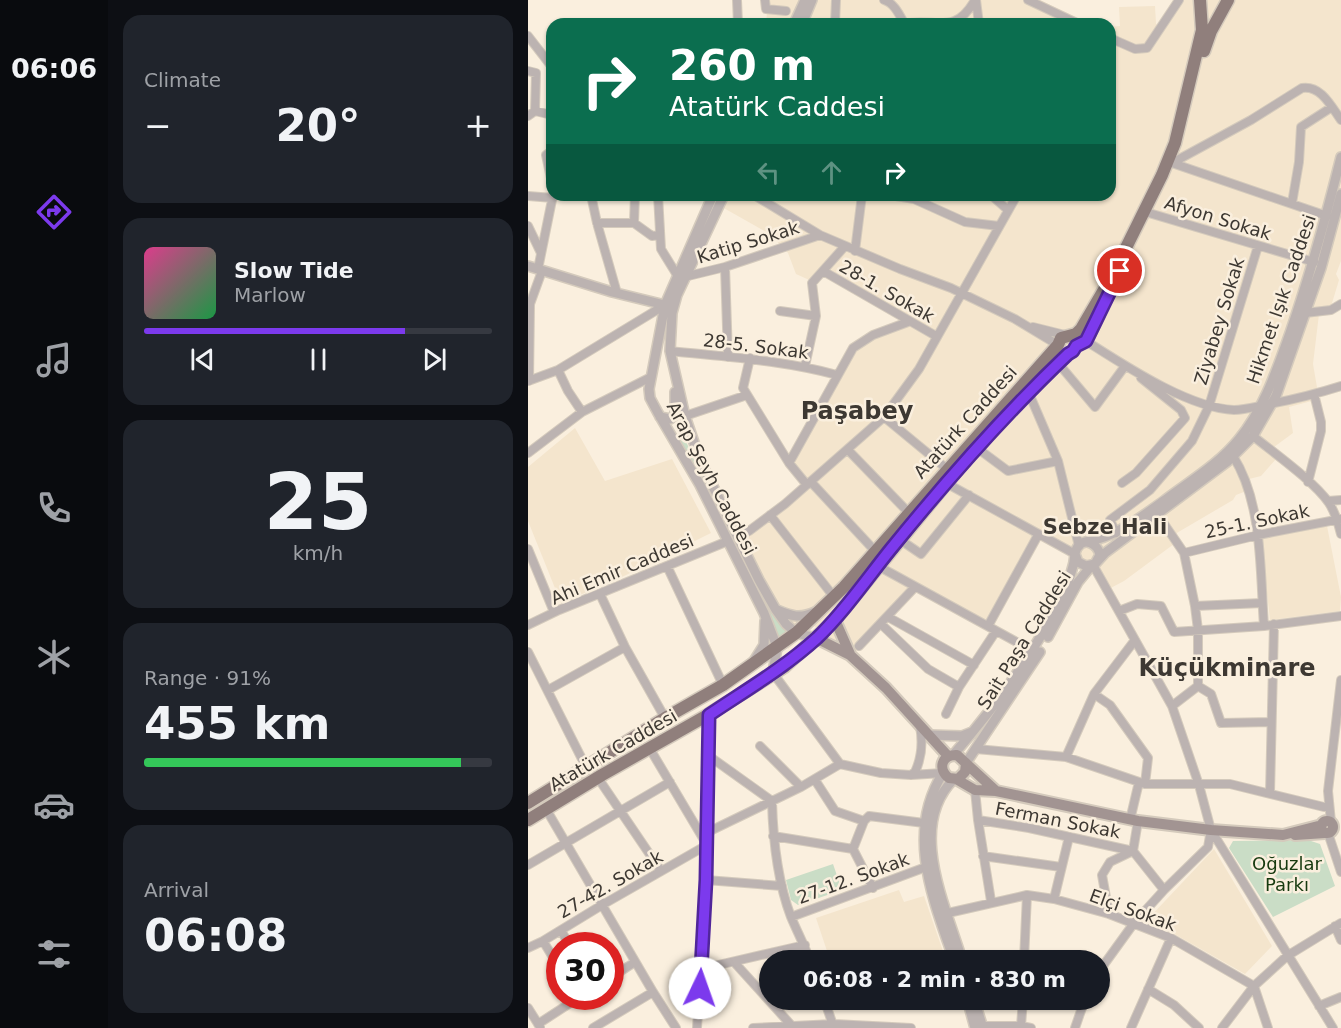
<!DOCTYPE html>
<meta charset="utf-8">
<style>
body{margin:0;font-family:"DejaVu Sans",sans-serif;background:#20242c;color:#f1f3f6;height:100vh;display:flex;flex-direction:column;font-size:22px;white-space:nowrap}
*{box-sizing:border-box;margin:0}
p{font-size:20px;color:#9ea1a6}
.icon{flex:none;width:33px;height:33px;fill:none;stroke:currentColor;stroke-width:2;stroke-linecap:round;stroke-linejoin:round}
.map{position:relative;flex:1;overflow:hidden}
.drawer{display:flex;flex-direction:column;gap:15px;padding:15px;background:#0d0f14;width:420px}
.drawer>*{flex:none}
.top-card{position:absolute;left:18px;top:18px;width:570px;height:183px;border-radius:18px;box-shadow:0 2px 4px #0004;background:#0b6e4f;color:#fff;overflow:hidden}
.speed{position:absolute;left:18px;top:932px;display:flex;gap:12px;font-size:30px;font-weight:700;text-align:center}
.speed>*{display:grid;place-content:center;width:78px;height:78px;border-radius:50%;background:#171b24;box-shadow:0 2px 4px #0004;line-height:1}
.speed .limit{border:9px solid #d22;background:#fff;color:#111}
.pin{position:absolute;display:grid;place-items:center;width:51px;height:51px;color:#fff;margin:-26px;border:3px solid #fff;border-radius:50%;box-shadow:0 2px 6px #0007}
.me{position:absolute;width:66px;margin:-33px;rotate:3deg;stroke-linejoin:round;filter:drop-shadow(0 0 4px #0008)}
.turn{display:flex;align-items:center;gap:21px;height:126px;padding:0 24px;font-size:27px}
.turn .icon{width:78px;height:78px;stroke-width:2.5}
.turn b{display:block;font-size:42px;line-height:51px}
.lanes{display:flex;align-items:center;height:57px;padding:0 24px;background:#0003;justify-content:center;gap:30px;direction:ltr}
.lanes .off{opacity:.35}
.big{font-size:45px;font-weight:600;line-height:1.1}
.drawer .tile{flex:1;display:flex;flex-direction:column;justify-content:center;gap:9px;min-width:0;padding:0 21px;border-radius:18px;background:#20242c}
.drawer .dial{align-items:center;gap:0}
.dial b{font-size:78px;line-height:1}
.song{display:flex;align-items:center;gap:18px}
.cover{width:72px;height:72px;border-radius:9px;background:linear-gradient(135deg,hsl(330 70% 55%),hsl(140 70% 35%))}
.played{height:6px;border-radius:3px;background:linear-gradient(90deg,#7c3aed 75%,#363941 75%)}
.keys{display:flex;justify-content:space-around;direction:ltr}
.heat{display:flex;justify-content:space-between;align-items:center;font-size:33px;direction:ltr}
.charge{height:9px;border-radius:4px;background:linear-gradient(90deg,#34c759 91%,#363941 0)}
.trip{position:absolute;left:231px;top:950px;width:351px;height:60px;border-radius:30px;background:#171b24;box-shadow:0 2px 4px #0004;font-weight:600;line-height:60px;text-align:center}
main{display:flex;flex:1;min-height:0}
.dock{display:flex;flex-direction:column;width:108px;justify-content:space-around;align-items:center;background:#090b0e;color:#9ea1a6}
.dock .icon{width:42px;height:42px}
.dock .active{color:#7c3aed}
.dock b{font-size:27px;color:#f1f3f6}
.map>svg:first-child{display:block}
</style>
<main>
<nav class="dock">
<b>06:06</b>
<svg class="icon active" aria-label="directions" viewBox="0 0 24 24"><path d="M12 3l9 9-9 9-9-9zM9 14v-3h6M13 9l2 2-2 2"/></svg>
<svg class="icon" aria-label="music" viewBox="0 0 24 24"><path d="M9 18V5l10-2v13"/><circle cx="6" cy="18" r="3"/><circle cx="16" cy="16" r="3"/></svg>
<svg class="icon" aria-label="phone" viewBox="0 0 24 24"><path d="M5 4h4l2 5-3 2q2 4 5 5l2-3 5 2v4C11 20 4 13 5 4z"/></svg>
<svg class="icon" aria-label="climate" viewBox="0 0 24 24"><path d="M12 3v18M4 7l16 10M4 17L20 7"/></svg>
<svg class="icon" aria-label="car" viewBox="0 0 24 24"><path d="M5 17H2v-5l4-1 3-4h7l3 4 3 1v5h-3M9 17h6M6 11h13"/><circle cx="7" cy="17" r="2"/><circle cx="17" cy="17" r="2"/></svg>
<svg class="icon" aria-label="filters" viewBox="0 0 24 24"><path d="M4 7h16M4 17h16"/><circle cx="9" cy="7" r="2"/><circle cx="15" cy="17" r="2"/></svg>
</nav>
<section class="drawer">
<div class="tile"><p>Climate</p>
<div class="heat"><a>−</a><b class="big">20°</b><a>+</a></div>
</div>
<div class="tile">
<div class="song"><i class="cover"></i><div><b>Slow Tide</b><p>Marlow</p></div></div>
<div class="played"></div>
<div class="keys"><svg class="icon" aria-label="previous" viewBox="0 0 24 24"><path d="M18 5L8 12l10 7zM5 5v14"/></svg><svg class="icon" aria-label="pause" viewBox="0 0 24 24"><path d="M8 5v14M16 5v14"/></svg><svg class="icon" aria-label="next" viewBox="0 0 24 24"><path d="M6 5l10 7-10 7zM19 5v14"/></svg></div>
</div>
<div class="tile dial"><b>25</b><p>km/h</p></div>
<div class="tile"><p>Range · 91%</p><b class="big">455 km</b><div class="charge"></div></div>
<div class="tile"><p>Arrival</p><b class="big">06:08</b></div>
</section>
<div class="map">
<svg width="813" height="1028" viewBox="0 0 813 1028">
<rect width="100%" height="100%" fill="#faefde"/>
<!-- built -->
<path fill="#f4e5cd" d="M240 0H512L562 24 569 20H580V24H238Z
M649 0H813V261L808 274 811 280 801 313 791 314 785 364 791 399 761 407 765 433 746 447 748 459 733 476 721 479V490L708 495 705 500 647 534 646 544 596 581 577 591 566 571 511 538 459 629 387 591 326 653 286 626 260 649 203 536 220 528 275 485 259 463 322 346 342 334 372 320 296 274 288 283 268 274 260 253 242 234 178 198 180 195H582V27L592 26 591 7 627 6 628 24 631 26Z
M47 428 77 481 144 459 183 533 92 578 33 603 0 521V467Z
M799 526 813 597 812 611 742 620 733 539Z
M686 849 744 946 717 974 620 919Z
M371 890 376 902 396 896 418 960H302L288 918Z"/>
<!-- green -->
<path fill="#caddc6" d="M157 439 173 476 233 593 261 633 250 643C227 573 187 505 152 441Z
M780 840 792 844 807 886 745 917 701 848 705 841Z
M305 864 314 890 270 905 263 900 258 880Z"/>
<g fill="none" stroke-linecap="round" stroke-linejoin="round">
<!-- minor casing -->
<g stroke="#d4cabc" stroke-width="10">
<path id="minor" d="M209 0 210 24
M237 0 238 9 258 11
M356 0C366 3 371 14 376 23
M448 0 451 24
M500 0 551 24
M307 24 308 0
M375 24C407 17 426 37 447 0
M0 36 24 67
M582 38 607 49 619 48 651 0
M0 71 8 73 7 111
M0 116 7 111 24 115
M24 151 18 155 24 183
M644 163 723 120 774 88C793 85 803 106 813 120
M644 163 799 216
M63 195 69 223 89 293
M107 195 106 223 124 236 132 235
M130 195 133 249 149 275
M226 195 292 235 372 269 423 288 487 319 530 345
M362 195 386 199 437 222 471 226
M463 195 480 210
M0 196 25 198
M764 203 771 162 773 127 804 107
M621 213 786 262
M69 223H106
M0 226 13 253
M327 251 334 195
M197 267 200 357
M10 269 25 195
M295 271 408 336
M156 277 197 267 292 235
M252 311 288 316
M777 313 803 310 813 304
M505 327 537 335
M558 341C596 365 660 408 706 410 716 410 727 407 737 405 763 400 788 394 813 386
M142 351C198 357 254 360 309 375
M222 358 215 388 261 463 279 485
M530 363 567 407 597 366
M277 366 288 316 284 283 317 246
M30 370 40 391 54 412
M0 381 30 370 137 305
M1 381 2 304 14 271
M500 391 530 461 551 546
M157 416 219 395
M356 417 419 469
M725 436C746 453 787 482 801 503 807 512 810 522 813 534
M449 448 480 471 530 461
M320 450 380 512
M0 453 54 412 123 377
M705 456C735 503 732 572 736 626
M261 463 325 348 345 335 380 322
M283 482 347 551
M780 482 793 431V422L786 394
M418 483 547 554
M594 483 608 473 657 418 653 410 613 378
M800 501 813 500
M242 515 306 597
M630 515 656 553 667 606 670 630V686
M588 533 582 520 622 490 664 441 681 406 730 246
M210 536 221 531 257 504 356 417 391 369 489 195
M371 539 393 554 441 495
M0 549 26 612
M656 553 730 535 813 519
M565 565 644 706 671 785 683 830 805 1028
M139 566 195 685
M350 566 505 651
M72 594 97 647 137 718
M667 606 734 603
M591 611 609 604 633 606 646 632 736 626 813 616
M360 617 446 665
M353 624 400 669 431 687
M0 625 31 610 200 541
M460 626 510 535
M331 646 386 588
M0 652 58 767
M245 673 312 764 353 773 383 775 415 773
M670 686 683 694 693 723 743 722
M20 690 97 647
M566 694 582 705 620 758 617 784
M644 706 670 686
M418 714 431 687 468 631
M232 746 273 787
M448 749 538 757 617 784H702L796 807
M181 756 244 801C245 840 249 880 263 917 269 931 276 945 282 960
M538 757 566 694 607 640
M383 775 387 772C394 757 395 742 392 726
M70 778 133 871
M287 780 307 811 336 821 341 816 396 823
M447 790 450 820 463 901
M742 793 746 624
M18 809 125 992 148 1028
M450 820 501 828 605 851
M602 820 611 782
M336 821 325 849 345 888
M610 821 605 851 636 890
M803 822 800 791 813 680
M180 832 273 787 312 764
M800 833 813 872
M245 836 325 849
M455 856 533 867
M0 865 142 782
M178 880 254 886
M526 899 541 837
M420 913 499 895 526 899 581 914 643 938 726 986 740 1028
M581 914 574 875 582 862 605 851
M263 917 398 867
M807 926 813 940
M33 930 41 945
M15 941 32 969
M0 948 15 941 74 905 179 845 122 749
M497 955 532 956 537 960
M496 960 499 895
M206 962 264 1026
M173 969 277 945
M572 970 606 923 636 890 680 847 683 830
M82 978 107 962
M620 989 646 1005 671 1028
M296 999 306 1028
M791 1006 813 997
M0 1008 12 1027
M10 1024 53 996
M454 1026H493L503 1028
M493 1026 495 999
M65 1028 125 992
M169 1028 178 880 181 715
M225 1028 306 1024 383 1028
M547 1028 557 999
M603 1028 643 938
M694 1028 726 986 759 956 813 923"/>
</g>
<!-- tertiary casing -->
<g stroke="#d4cabc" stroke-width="12">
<path id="tertiary" d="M266 24 277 0
M274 24 284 0
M185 195 137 305 121 389 122 398 130 413 172 485 236 613 249 647 245 673
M196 195 149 295 144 313 142 351 157 416 172 460 231 580 248 610 258 624 268 633 288 638
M0 266 84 292 137 305
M132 417 142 419 147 415V392
M557 542C588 537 612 518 637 500 662 481 691 464 711 439 736 409 749 369 762 333 782 275 798 217 813 157
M567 564 577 553 699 462 725 436 748 396 793 268 813 194
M249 610C263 616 272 619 287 612
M520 637 550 582 564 565
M226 661 236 645 237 621
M401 735 434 736 444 732
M426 754C467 707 505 656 532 600 538 589 542 578 545 566 547 560 546 553 549 548 556 536 570 544 572 555L567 564 558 566 550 562 547 554
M438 763 512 652
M415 773C377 833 405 899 426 960
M426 779C378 826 418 906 434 960
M439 999 447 1028
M446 999 455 1028"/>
</g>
<!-- secondary casing -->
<g stroke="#d4cabc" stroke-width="14">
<path id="secondary" d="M307 620 322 654
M288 638 322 655 358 688 420 756
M438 763 437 772 430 779 421 778C409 769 414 754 429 755L468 791 610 821 683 830 755 835 794 825
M428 779 447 790 468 791
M793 827a6 6 0 1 1 12 0a6 6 0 1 1-12 0Z
M767 835 797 833"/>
</g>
<!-- primary casing -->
<g stroke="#d4cabc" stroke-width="15">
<path id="primary" d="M676 51 683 31 700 0
M548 346 558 341 571 314
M496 396 540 354
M0 803 137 718 195 685 268 633 316 587 530 345 533 338 548 334 553 329 584 276 634 175 647 143 674 30 672 0
M0 820 74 775 178 716 256 667 306 621 430 469"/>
</g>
<!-- minor -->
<use href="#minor" stroke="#bcb3b1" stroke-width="8"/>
<!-- tertiary -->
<use href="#tertiary" stroke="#bcb3b1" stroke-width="9"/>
<!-- secondary -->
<use href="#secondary" stroke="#a29492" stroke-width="10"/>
<!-- primary -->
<use href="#primary" stroke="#907f7c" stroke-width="12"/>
</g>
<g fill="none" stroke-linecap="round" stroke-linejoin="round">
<!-- route casing -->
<g stroke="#51269a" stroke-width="15">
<path id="route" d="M172 988 178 880 181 715C218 690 256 668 289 638 316 612 338 580 362 550 418 481 476 415 540 354L545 351 548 346 558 341 592 271"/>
</g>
<!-- route -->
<use href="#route" stroke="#7c3aed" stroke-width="10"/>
</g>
<g text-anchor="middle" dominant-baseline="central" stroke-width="5" stroke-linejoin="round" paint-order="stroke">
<!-- street labels -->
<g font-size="18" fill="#3d3832" stroke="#faefde">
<text transform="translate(690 218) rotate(17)">Afyon Sokak</text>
<text transform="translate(220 242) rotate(-17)">Katip Sokak</text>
<text transform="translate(359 291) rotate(30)">28-1. Sokak</text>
<text transform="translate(753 299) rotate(-71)">Hikmet Işık Caddesi</text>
<text transform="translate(691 321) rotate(-73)">Ziyabey Sokak</text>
<text transform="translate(228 346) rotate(7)">28-5. Sokak</text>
<text transform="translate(437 422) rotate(-48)">Atatürk Caddesi</text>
<text transform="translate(184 478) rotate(62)">Arap Şeyh Caddesi</text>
<text transform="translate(729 521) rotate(-12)">25-1. Sokak</text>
<text transform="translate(94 569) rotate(-23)">Ahi Emir Caddesi</text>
<text transform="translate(496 640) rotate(-58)">Sait Paşa Caddesi</text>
<text transform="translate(85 750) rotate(-30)">Atatürk Caddesi</text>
<text transform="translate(530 820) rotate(11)">Ferman Sokak</text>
<text transform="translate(325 878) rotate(-20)">27-12. Sokak</text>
<text transform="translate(82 884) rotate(-30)">27-42. Sokak</text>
<text transform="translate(605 910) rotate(20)">Elçi Sokak</text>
</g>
<!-- park labels -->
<g font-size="18" fill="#163a0f" stroke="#faefde">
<text x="759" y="863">Oğuzlar<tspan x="759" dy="21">Parkı</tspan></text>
</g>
<!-- quarter labels -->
<g font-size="21" font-weight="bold" fill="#3d3832" stroke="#faefde">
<text x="577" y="527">Sebze Hali</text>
</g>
<!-- district labels -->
<g font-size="24" font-weight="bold" fill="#3d3832" stroke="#faefde">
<text x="329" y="411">Paşabey</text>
<text x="699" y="668">Küçükminare</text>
</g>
</g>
</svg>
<div class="speed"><div class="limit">30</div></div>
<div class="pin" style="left:592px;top:271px;background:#d93025"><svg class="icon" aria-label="arrive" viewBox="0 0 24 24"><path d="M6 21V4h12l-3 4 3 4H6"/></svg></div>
<svg class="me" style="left:172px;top:988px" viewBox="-20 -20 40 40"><circle r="19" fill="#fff"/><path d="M0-13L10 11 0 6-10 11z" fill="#7c3aed"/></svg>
<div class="trip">06:08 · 2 min · 830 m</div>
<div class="top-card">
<div class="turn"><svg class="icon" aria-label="right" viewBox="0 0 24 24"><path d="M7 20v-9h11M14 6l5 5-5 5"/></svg><div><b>260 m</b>Atatürk Caddesi</div></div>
<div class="lanes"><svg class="icon off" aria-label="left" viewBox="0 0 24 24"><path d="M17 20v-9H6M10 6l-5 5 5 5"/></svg><svg class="icon off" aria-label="ahead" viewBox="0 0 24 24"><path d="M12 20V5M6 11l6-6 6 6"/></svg><svg class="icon" aria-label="right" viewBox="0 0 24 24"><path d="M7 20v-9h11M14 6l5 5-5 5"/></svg></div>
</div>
</div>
</main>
